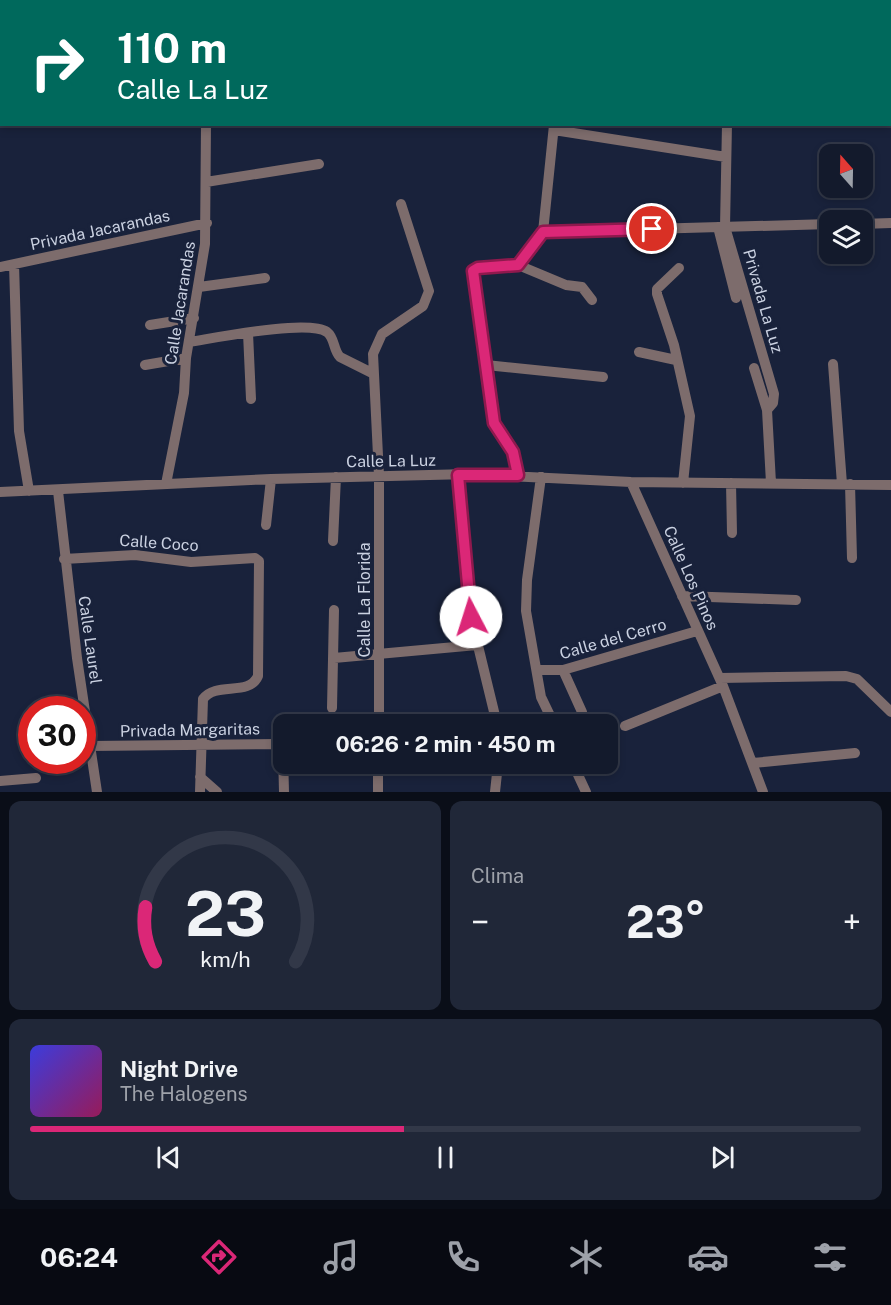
<!DOCTYPE html>
<html lang="es">
<meta charset="utf-8">
<style>
body{margin:0;font-family:"Public Sans",sans-serif;background:#202738;color:#f1f3f6;height:100vh;display:flex;flex-direction:column;font-size:22px;white-space:nowrap}
*{box-sizing:border-box;margin:0}
p{font-size:20px;color:#9da1a9}
.icon{flex:none;width:33px;height:33px;fill:none;stroke:currentColor;stroke-width:2;stroke-linecap:round;stroke-linejoin:round}
.map{position:relative;height:792px;overflow:hidden}
.sheet{display:flex;flex-direction:column;gap:9px;padding:9px;background:#0a0e18;flex:1}
.sheet>*{flex:none}
.guide{position:absolute;left:0px;top:0px;width:891px;height:126px;box-shadow:0 3px 9px #0003,0 0 0 2px #323848;background:#00695c;color:#fff;overflow:hidden}
.needle{width:39px;rotate:340deg}
.buttons{position:absolute;left:819px;top:144px;display:grid;gap:12px}
.buttons a{display:grid;place-items:center;width:54px;height:54px;border-radius:12px;background:#131a2c;box-shadow:0 3px 9px #0003,0 0 0 2px #323848;font-size:30px}
.speed{position:absolute;left:18px;top:696px;display:flex;gap:12px;font-size:30px;font-weight:700;text-align:center}
.speed>*{display:grid;place-content:center;width:78px;height:78px;border-radius:50%;background:#131a2c;box-shadow:0 3px 9px #0003,0 0 0 2px #323848;line-height:1}
.speed .limit{border:9px solid #d22;background:#fff;color:#111}
.pin{position:absolute;display:grid;place-items:center;width:51px;height:51px;color:#fff;margin:-26px;border:3px solid #fff;border-radius:50%;box-shadow:0 2px 6px #0007}
.me{position:absolute;width:66px;margin:-33px;rotate:355deg;stroke-linejoin:round;filter:drop-shadow(0 0 4px #0008)}
.turn{display:flex;align-items:center;gap:21px;height:126px;padding:0 18px;font-size:27px}
.turn .icon{width:78px;height:78px;stroke-width:2.5}
.turn b{display:block;font-size:42px;line-height:51px}
.big{font-size:45px;font-weight:700;line-height:1.1}
.sheet .widget{flex:1;display:flex;flex-direction:column;justify-content:center;gap:9px;min-width:0;padding:0 21px;border-radius:12px;background:#202738}
.sheet .dial{align-items:center;gap:0}
.dial svg{height:156px;overflow:visible;fill:none;stroke:#323848;stroke-width:7;stroke-linecap:round;text-anchor:middle}
.dial text{fill:#f1f3f6;stroke:none}
.song{display:flex;align-items:center;gap:18px}
.cover{width:72px;height:72px;border-radius:9px;background:linear-gradient(135deg,hsl(240 70% 55%),hsl(330 70% 35%))}
.played{height:6px;border-radius:3px;background:linear-gradient(90deg,#db2777 45%,#323848 45%)}
.keys{display:flex;justify-content:space-around;direction:ltr}
.heat{display:flex;justify-content:space-between;align-items:center;font-size:33px;direction:ltr}
.sheet .tiles{flex:1;display:grid;gap:9px;grid-template-columns:1fr 1fr}
.widget:last-child{grid-column:span 2}
.trip{position:absolute;left:273px;top:714px;width:345px;height:60px;border-radius:12px;background:#131a2c;box-shadow:0 3px 9px #0003,0 0 0 2px #323848;font-weight:700;line-height:60px;text-align:center}
.tab-bar{display:flex;height:96px;justify-content:space-around;align-items:center;background:#080a12;color:#9da1a9}
.tab-bar .icon{width:42px;height:42px}
.tab-bar .selected{color:#db2777}
.tab-bar b{font-size:27px;color:#f1f3f6}
.map>svg:first-child{display:block}
</style>
<div class="map">
<svg width="891" height="792" viewBox="0 0 891 792">
<rect width="100%" height="100%" fill="#19223b"/>
<g fill="none" stroke-linecap="round" stroke-linejoin="round">
<!-- minor -->
<path stroke="#7d6c6c" stroke-width="10" d="M200 0V2
M730 0V2
M31 2 39 0
M311 2 320 0
M563 2V0
M793 2V0
M0 7H2
M727 124 725 227 774 394 773 403 767 410 771 483
M554 130 726 157
M206 182 319 164
M862 224 891 223
M718 227 736 298
M543 232 830 224
M543 232 554 125
M14 264 19 431 29 491
M518 265 566 285 582 287 592 300
M0 267 207 223
M679 268 657 289V294L674 345 690 416 683 483
M199 287 265 278
M150 325 194 318
M248 333 251 399
M189 342C215 338 308 319 327 332 335 338 333 350 340 357L374 374
M639 352 676 360
M833 364 842 484
M145 365 186 358
M486 365 603 377
M754 368 767 410
M458 475 471 617 497 724
M518 475 513 452 500 435 494 423 472 273 478 268 518 265 543 232
M541 477 527 580 526 611 541 697 554 724
M631 482 723 686 763 792
M731 483 732 533
M166 484 184 393 186 358 205 244 206 124
M850 484 852 558
M58 491 77 658 97 792
M0 492 271 479 469 474 631 482 891 485
M266 525 271 479
M333 541 336 477
M64 559 135 555 191 562 255 558 259 561 258 676C249 697 216 681 203 699L200 792
M682 596 796 600
M334 658 477 645
M537 670H563L697 631
M563 670 582 712
M720 678 846 676 857 679 891 712
M332 708 334 610
M379 724V476L373 354 382 334 423 306 429 291 401 204
M625 726 723 686
M90 746 276 744 282 747 283 752 284 792
M753 763 855 753
M573 764 586 792
M284 770 374 764
M200 777 217 792
M0 781 36 778
M378 792V764
M495 792 498 764"/>
</g>
<g fill="none" stroke-linecap="round" stroke-linejoin="round">
<!-- route casing -->
<g stroke="#8e194d" stroke-width="15">
<path id="route" d="M471 617 458 475H518L513 452 494 423 473 271 478 268 518 265 543 232 652 229"/>
</g>
<!-- route -->
<use href="#route" stroke="#db2777" stroke-width="10"/>
</g>
<g text-anchor="middle" dominant-baseline="central" stroke-width="6" stroke-linejoin="round" paint-order="stroke">
<!-- street labels -->
<g font-size="16" fill="#cad1e1" stroke="#19223b">
<text transform="translate(100 230) rotate(-12)">Privada Jacarandas</text>
<text transform="translate(763 301) rotate(74)">Privada La Luz</text>
<text transform="translate(180 303) rotate(-81)">Calle Jacarandas</text>
<text transform="translate(391 461) rotate(-1)">Calle La Luz</text>
<text transform="translate(159 543) rotate(4)">Calle Coco</text>
<text transform="translate(691 578) rotate(66)">Calle Los Pinos</text>
<text transform="translate(364 600) rotate(-90)">Calle La Florida</text>
<text transform="translate(613 639) rotate(-16)">Calle del Cerro</text>
<text transform="translate(90 640) rotate(82)">Calle Laurel</text>
<text transform="translate(190 730) rotate(-1)">Privada Margaritas</text>
</g>
</g>
</svg>
<div class="buttons">
<a><svg class="needle" viewBox="-14 -14 28 28"><path d="M0-13l5 13h-10z" fill="#e53935"/><path d="M0 13l5-13h-10z" fill="#9da1a9"/></svg></a>
<a><svg class="icon" aria-label="layers" viewBox="0 0 24 24"><path d="M12 4l9 5-9 5-9-5zM3 14l9 5 9-5"/></svg></a>
</div>
<div class="speed"><div class="limit">30</div></div>
<div class="pin" style="left:652px;top:229px;background:#d93025"><svg class="icon" aria-label="arrive" viewBox="0 0 24 24"><path d="M6 21V4h12l-3 4 3 4H6"/></svg></div>
<svg class="me" style="left:471px;top:617px" viewBox="-20 -20 40 40"><circle r="19" fill="#fff"/><path d="M0-13L10 11 0 6-10 11z" fill="#db2777"/></svg>
<div class="trip">06:26 · 2 min · 450 m</div>
<div class="guide">
<div class="turn"><svg class="icon" aria-label="right" viewBox="0 0 24 24"><path d="M7 20v-9h11M14 6l5 5-5 5"/></svg><div><b>110 m</b>Calle La Luz</div></div>
</div>
</div>
<section class="sheet">
<div class="tiles">
<div class="widget dial"><svg viewBox="0 0 100 80">
<path d="M14 69A42 42 0 1 1 86 69"/>
<path d="M14 69A42 42 0 0 1 9 41" stroke="#db2777"/>
<text x="50" y="56" font-size="32" font-weight="700">23</text>
<text x="50" y="72" font-size="11">km/h</text>
</svg></div>
<div class="widget"><p>Clima</p>
<div class="heat"><a>−</a><b class="big">23°</b><a>+</a></div>
</div>
<div class="widget">
<div class="song"><i class="cover"></i><div><b>Night Drive</b><p>The Halogens</p></div></div>
<div class="played"></div>
<div class="keys"><svg class="icon" aria-label="previous" viewBox="0 0 24 24"><path d="M18 5L8 12l10 7zM5 5v14"/></svg><svg class="icon" aria-label="pause" viewBox="0 0 24 24"><path d="M8 5v14M16 5v14"/></svg><svg class="icon" aria-label="next" viewBox="0 0 24 24"><path d="M6 5l10 7-10 7zM19 5v14"/></svg></div>
</div>
</div>
</section>
<nav class="tab-bar">
<b>06:24</b>
<svg class="icon selected" aria-label="directions" viewBox="0 0 24 24"><path d="M12 3l9 9-9 9-9-9zM9 14v-3h6M13 9l2 2-2 2"/></svg>
<svg class="icon" aria-label="music" viewBox="0 0 24 24"><path d="M9 18V5l10-2v13"/><circle cx="6" cy="18" r="3"/><circle cx="16" cy="16" r="3"/></svg>
<svg class="icon" aria-label="phone" viewBox="0 0 24 24"><path d="M5 4h4l2 5-3 2q2 4 5 5l2-3 5 2v4C11 20 4 13 5 4z"/></svg>
<svg class="icon" aria-label="climate" viewBox="0 0 24 24"><path d="M12 3v18M4 7l16 10M4 17L20 7"/></svg>
<svg class="icon" aria-label="car" viewBox="0 0 24 24"><path d="M5 17H2v-5l4-1 3-4h7l3 4 3 1v5h-3M9 17h6M6 11h13"/><circle cx="7" cy="17" r="2"/><circle cx="17" cy="17" r="2"/></svg>
<svg class="icon" aria-label="filters" viewBox="0 0 24 24"><path d="M4 7h16M4 17h16"/><circle cx="9" cy="7" r="2"/><circle cx="15" cy="17" r="2"/></svg>
</nav>
